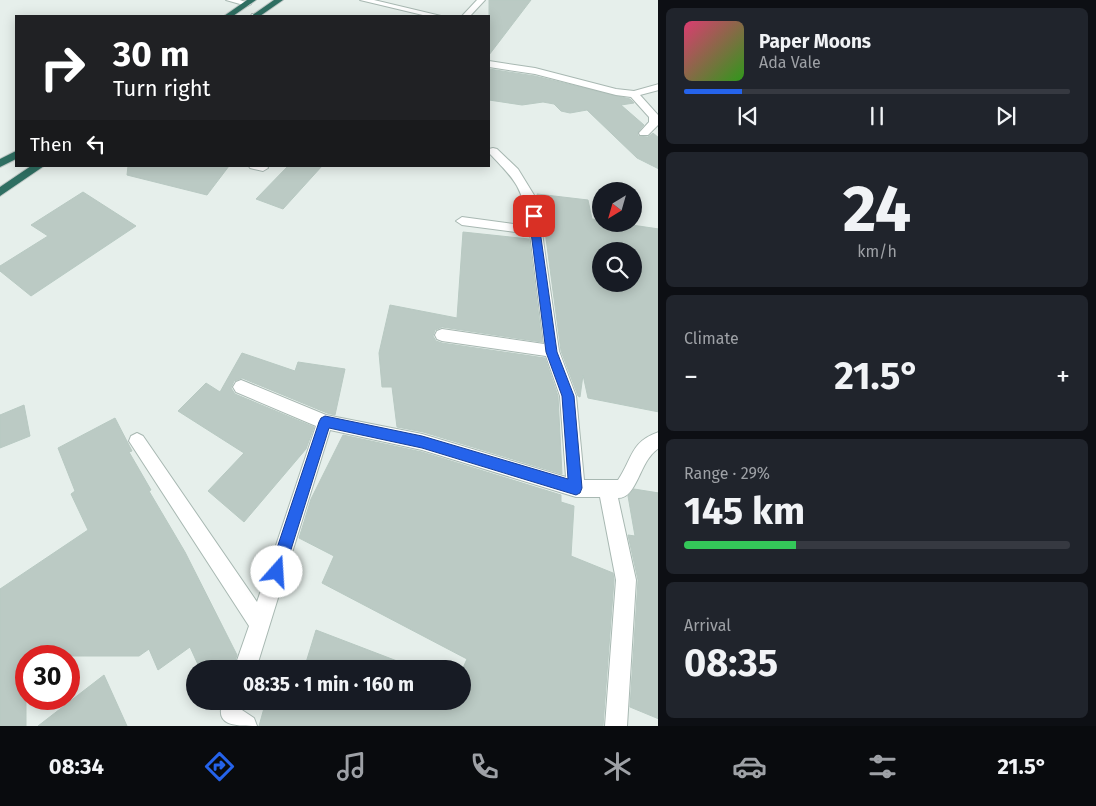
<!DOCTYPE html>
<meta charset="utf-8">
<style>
body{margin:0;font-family:"Fira Sans",sans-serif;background:#20242c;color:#f1f3f6;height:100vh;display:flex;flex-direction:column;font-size:19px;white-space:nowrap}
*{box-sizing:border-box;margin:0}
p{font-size:16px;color:#9ea1a6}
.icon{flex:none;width:28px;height:28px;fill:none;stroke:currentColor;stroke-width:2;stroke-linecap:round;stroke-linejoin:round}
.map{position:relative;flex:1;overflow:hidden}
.panel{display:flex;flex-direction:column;gap:8px;padding:8px;background:#0d0f14;width:438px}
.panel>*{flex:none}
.top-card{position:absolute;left:15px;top:15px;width:475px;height:152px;border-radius:0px;box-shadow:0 2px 12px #0003;background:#202124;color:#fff;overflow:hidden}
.needle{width:32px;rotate:217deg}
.tools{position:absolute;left:592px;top:182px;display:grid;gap:10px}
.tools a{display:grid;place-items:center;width:50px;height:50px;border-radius:50%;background:#171b24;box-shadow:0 2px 12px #0003;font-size:25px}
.speed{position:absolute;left:15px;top:645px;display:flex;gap:10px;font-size:25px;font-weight:700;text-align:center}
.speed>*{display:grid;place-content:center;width:65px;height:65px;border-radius:50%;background:#171b24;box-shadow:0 2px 12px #0003;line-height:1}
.speed .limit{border:8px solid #d22;background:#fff;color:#111}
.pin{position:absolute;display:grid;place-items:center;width:42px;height:42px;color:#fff;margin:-21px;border-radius:10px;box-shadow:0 2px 8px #0006}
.me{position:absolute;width:55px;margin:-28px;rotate:19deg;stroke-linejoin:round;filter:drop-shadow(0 0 4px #0008)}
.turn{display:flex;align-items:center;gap:18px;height:105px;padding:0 15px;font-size:22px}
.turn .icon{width:65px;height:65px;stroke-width:2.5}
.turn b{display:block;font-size:35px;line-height:42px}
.then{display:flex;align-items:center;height:48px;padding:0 15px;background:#0003;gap:10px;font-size:19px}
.big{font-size:38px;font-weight:700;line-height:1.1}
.panel .widget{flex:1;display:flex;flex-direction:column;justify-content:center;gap:8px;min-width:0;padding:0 18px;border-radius:8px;background:#20242c}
.panel .dial{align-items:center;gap:0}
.dial b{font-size:65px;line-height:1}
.song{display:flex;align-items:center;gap:15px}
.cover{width:60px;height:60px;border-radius:8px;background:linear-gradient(135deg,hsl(340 70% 55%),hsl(110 70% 35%))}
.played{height:5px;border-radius:2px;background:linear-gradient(90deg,#2563eb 15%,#363941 15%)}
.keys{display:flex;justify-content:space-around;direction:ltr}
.heat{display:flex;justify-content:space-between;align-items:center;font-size:28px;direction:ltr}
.charge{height:8px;border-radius:4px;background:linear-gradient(90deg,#34c759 29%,#363941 0)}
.trip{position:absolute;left:186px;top:660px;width:285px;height:50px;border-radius:25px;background:#171b24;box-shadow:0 2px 12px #0003;font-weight:700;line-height:50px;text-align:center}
.tabs{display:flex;height:80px;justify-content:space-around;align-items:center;background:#090b0e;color:#9ea1a6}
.tabs .icon{width:35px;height:35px}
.tabs .on{color:#2563eb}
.tabs b{font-size:22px;color:#f1f3f6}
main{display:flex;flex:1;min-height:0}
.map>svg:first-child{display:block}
</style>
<main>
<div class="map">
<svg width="659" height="726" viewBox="0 0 659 726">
<rect width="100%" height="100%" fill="#e6efeb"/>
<!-- building -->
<path fill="#bbcac4" stroke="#b8c9c2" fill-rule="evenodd" d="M489 0H531L489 55Z
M489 69 535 76 630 99 634 103 621 105 644 125 638 132V136L648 137 653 133 659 138V169L637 158 587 110 570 113 561 111 554 104 543 102 522 105 489 100Z
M128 166H229L207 195 127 175Z
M288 166H322L283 209 256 199Z
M83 192 136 226 31 296 0 271V266L48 236 31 225Z
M537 194 588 200 592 219 601 220V224H625L659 229V412L588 398 583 375 580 397 578 396 561 351 545 231ZM601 251H634V284H601Z
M463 232 529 239 542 342 442 327 435 330 433 336 436 341 442 343 545 358 558 396 562 474 423 432 397 427 392 387H382L379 353 390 305 457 318Z
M242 353 295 371 298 362 345 369 335 415 327 413 242 378 234 381 231 388 235 394 314 427 306 449 244 522 208 491 244 453 178 411 206 383 220 392Z
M24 405 30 436 0 448V415Z
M115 418 132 451 129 452 151 490 149 491 185 552 237 655 234 664 227 669H200L190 647 158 670 149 649 139 656H26V726H0V589L88 530 71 494 75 491 58 448Z
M343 435 422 452 561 495V502L574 506 571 556 613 573 614 580 603 726H259L266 701H462V670L467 659 322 583 334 556 299 538 311 499Z
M634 489 659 493V719L630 707 638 580 628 535 635 536 628 496Z
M316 630 418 669H304Z
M104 675 127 726H38Z"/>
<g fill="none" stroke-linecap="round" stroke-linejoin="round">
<!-- minor casing -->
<g stroke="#a8b8b2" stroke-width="2">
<path id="minor" d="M226 0H240L251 4 247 6Z
M360 0H374L441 16H427Z
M477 0H485L470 16H462Z
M252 14H256L260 16H251Z
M489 61 535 68 616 89 634 91 659 84V90L640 95 659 116V124L648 135H640L639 133 649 122V117L631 97 616 95 535 74 489 67Z
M493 148 497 149 518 169 537 200 543 231 542 233 559 351 576 396 584 480H618C633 458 630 442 659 432V448C639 460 638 498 618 498L636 580 627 726H605L616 580 600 497H576L422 450 330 430 256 669H234L249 626 129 441 131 436 137 433 143 436 257 602 316 426 236 392 233 387 236 382 241 380 246 382 326 415 422 434 566 477 560 396 546 356 442 341 437 339 435 335 437 331 442 329 544 344 530 234 462 225 456 221 462 217 528 226C523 187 515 180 489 153V149Z
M249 166H267L268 168 263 171 250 168Z
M223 701H245L242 710 254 718 257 726C234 726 214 726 223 701Z"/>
</g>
<!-- highway casing -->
<g stroke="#c2cac8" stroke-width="2">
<path id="highway" d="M247 0H256L233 16H224Z
M274 0H283L260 16H251Z
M16 151V159L0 167V159Z
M31 166H44L0 196V187Z"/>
</g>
<!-- minor -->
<use href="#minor" fill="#fff" fill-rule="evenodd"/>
<!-- highway -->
<use href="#highway" fill="#2f6f62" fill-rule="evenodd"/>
</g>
<!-- route -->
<path fill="#2563eb" stroke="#184099" d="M534 212 538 216 557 352 574 396 582 488 580 493 576 495 422 448 329 428 284 572 282 577 277 579 272 577 269 572 319 422 321 418 325 416 422 436 568 479 562 396 546 352 529 216Z"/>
</svg>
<div class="tools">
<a><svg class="needle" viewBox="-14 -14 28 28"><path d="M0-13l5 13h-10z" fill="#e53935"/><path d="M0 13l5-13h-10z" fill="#9ea1a6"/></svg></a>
<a><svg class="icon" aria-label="search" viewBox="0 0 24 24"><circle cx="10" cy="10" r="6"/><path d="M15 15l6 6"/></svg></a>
</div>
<div class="speed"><div class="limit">30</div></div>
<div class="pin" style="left:534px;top:216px;background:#d93025"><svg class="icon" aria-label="arrive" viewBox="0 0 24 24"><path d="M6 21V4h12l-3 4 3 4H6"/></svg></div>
<svg class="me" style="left:277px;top:572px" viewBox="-20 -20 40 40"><circle r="19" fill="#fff"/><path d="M0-13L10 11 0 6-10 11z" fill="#2563eb"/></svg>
<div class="trip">08:35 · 1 min · 160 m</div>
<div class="top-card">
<div class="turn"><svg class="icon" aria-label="right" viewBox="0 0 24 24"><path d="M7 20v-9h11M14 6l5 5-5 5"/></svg><div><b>30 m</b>Turn right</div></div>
<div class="then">Then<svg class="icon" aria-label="left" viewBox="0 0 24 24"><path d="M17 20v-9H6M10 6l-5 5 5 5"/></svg></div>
</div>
</div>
<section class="panel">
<div class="widget">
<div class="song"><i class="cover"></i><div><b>Paper Moons</b><p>Ada Vale</p></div></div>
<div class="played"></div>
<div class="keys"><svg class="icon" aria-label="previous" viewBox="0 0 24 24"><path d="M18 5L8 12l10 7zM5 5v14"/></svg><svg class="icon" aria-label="pause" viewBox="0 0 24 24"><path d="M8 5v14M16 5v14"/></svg><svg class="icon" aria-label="next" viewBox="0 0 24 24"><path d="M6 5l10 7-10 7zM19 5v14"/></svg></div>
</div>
<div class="widget dial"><b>24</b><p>km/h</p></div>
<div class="widget"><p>Climate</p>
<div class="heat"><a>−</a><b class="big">21.5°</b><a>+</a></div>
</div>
<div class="widget"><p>Range · 29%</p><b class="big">145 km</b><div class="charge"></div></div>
<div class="widget"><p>Arrival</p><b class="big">08:35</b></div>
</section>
</main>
<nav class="tabs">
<b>08:34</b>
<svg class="icon on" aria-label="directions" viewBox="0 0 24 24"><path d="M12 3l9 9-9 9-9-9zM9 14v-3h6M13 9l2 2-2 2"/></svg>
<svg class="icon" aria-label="music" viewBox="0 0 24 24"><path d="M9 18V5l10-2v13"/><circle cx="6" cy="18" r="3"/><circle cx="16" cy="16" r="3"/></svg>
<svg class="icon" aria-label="phone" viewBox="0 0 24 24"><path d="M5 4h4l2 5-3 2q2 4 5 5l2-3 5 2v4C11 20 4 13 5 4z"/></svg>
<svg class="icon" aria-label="climate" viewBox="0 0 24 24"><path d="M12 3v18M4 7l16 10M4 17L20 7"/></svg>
<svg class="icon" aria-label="car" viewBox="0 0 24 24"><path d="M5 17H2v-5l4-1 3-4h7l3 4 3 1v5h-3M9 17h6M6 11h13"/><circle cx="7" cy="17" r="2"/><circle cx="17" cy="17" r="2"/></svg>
<svg class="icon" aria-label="filters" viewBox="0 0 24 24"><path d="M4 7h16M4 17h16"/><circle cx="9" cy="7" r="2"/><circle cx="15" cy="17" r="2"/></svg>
<b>21.5°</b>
</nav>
